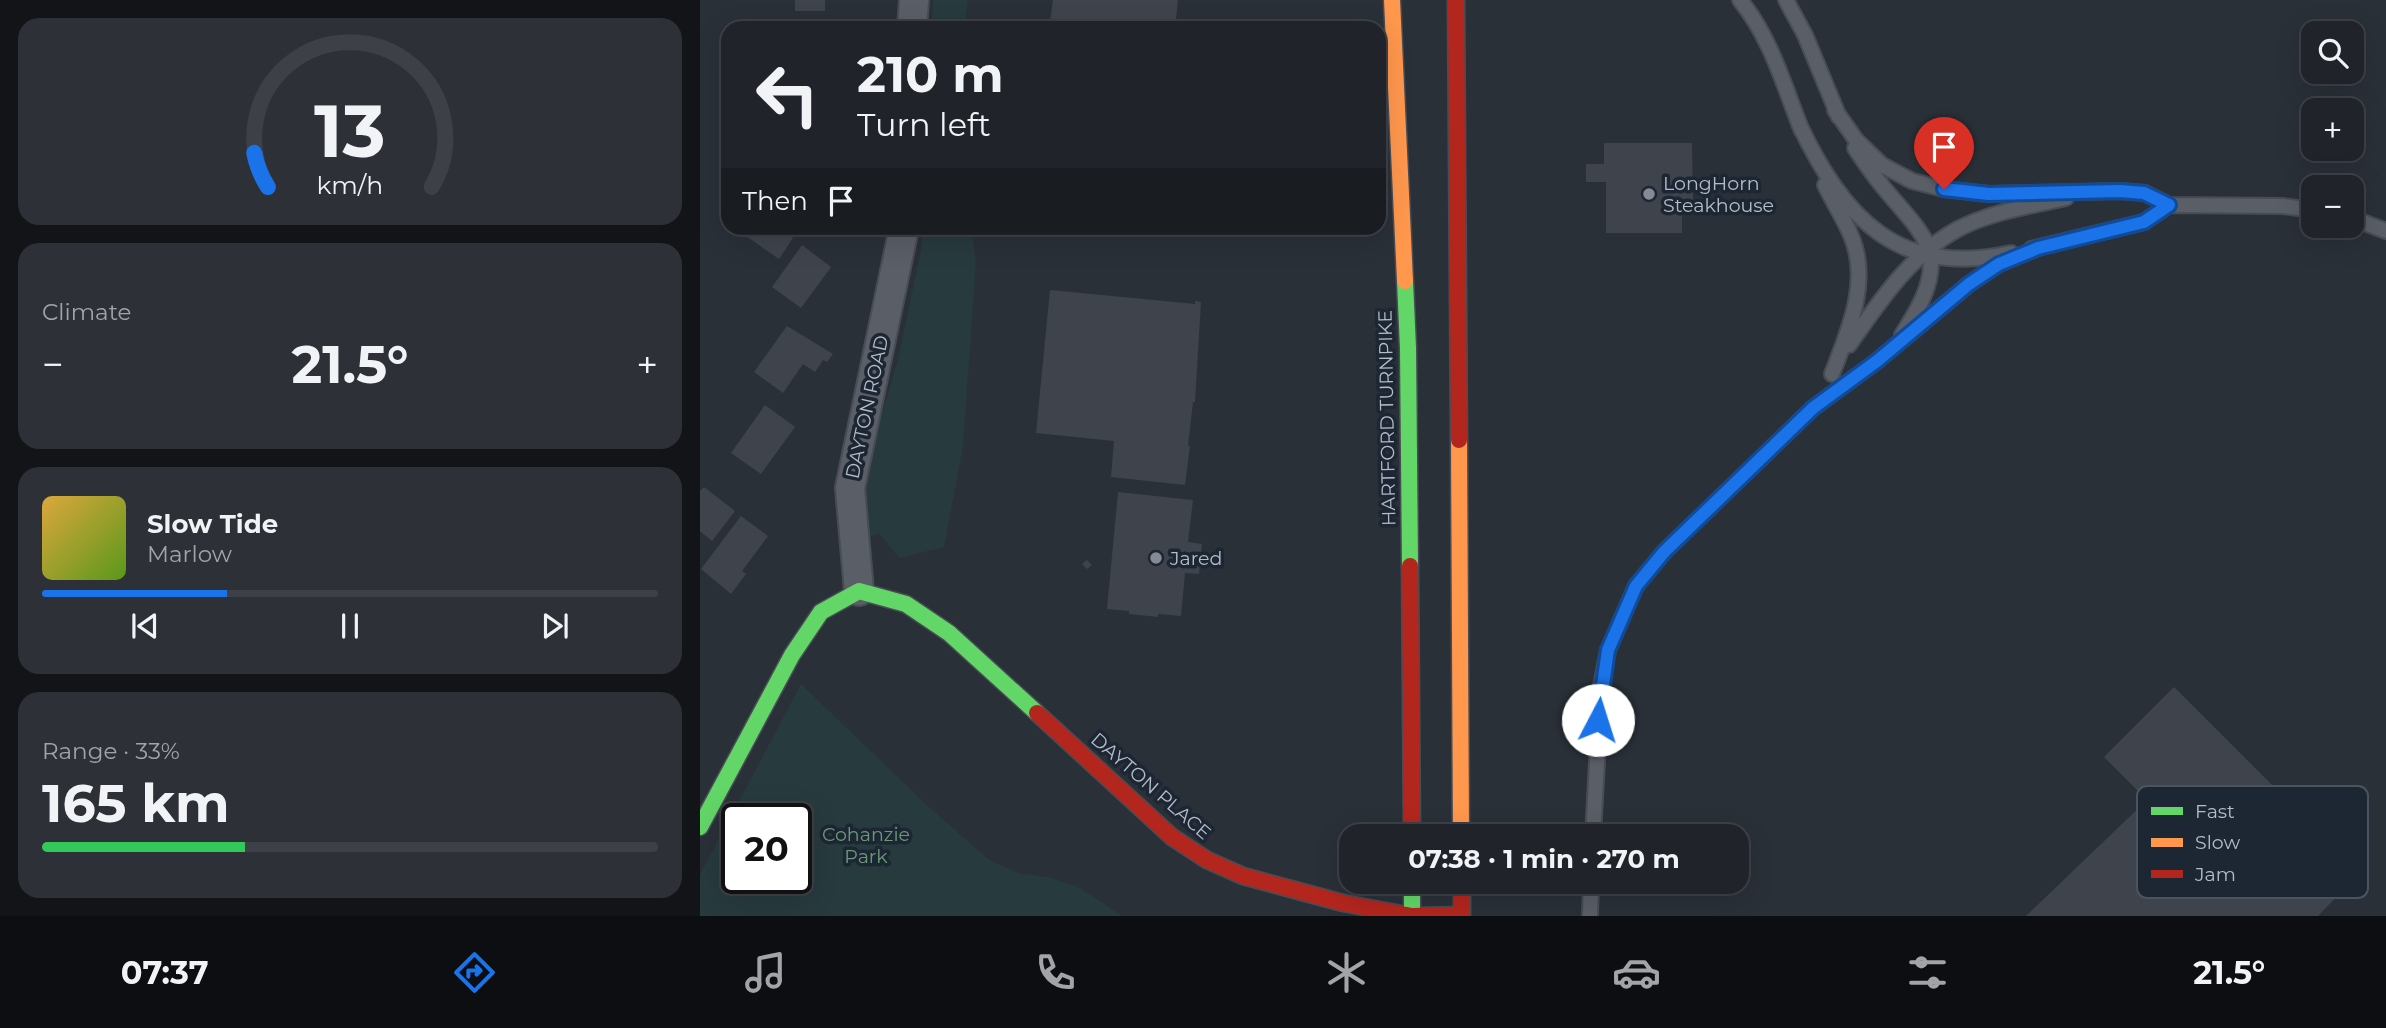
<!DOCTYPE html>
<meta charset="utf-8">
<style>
body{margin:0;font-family:Montserrat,sans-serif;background:#2d3036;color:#f1f3f6;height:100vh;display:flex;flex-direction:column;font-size:26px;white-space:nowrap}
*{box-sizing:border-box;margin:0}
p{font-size:23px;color:#a2a4a8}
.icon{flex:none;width:38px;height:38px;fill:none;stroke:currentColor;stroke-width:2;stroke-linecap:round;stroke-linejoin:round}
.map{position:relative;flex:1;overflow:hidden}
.details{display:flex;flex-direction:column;gap:18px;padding:18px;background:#121417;width:700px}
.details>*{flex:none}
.top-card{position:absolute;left:21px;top:21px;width:665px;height:214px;border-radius:21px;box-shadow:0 7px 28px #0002,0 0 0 2px #3d4147;background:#20242a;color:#f1f3f6;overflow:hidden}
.buttons{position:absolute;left:1601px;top:21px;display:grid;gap:14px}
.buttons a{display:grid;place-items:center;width:63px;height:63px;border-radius:14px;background:#20242a;box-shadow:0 7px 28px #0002,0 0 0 2px #3d4147;font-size:35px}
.speed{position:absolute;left:21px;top:803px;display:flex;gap:14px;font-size:35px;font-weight:700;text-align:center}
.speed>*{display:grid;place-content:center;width:91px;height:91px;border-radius:50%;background:#20242a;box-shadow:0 7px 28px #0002,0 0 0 2px #3d4147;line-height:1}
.speed .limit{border:4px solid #111;border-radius:10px;background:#fff;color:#111}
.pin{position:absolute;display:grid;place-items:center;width:60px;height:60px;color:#fff;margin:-72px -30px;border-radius:50% 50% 50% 0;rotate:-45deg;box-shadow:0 0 7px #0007}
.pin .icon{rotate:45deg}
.me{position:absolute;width:77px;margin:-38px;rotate:5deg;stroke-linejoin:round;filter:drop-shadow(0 0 5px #0008)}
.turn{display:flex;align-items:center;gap:24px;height:147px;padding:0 21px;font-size:32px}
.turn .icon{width:91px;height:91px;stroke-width:2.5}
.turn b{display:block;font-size:49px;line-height:60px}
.then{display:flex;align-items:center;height:66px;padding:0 21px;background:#0003;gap:14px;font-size:26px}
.big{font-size:52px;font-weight:700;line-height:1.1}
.details .tile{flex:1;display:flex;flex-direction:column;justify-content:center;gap:10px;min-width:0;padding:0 24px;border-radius:21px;background:#2d3036}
.details .dial{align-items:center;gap:0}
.dial svg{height:182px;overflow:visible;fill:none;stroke:#3d4147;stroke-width:7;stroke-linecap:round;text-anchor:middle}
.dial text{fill:#f1f3f6;stroke:none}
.song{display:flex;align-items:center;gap:21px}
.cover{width:84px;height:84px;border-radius:10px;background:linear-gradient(135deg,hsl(40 70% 55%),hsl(90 70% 35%))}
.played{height:7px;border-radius:4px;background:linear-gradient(90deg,#1a73e8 30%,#3d4147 30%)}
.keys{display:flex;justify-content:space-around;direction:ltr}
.heat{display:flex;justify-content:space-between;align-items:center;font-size:38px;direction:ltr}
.charge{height:10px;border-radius:5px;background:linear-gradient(90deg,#34c759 33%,#3d4147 0)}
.trip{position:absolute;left:639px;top:824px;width:410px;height:70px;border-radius:21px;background:#20242a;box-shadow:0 7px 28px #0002,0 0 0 2px #3d4147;font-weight:700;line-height:70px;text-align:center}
.dock{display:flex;height:112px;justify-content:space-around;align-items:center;background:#0d0e11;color:#a2a4a8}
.dock .icon{width:49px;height:49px}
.dock .on{color:#1a73e8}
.dock b{font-size:32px;color:#f1f3f6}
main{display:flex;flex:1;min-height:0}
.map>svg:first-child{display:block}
</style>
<main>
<section class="details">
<div class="tile dial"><svg viewBox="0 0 100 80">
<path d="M14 69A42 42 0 1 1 86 69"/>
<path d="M14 69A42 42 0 0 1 8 54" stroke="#1a73e8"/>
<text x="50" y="56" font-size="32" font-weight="700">13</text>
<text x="50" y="72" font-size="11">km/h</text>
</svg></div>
<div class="tile"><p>Climate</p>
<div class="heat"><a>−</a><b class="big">21.5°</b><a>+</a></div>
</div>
<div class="tile">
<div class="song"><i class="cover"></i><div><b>Slow Tide</b><p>Marlow</p></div></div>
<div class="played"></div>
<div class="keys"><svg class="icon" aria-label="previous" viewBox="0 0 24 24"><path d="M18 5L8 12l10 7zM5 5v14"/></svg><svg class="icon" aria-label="pause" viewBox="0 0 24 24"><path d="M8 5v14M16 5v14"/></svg><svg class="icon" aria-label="next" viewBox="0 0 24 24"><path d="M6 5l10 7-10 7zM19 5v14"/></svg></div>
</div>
<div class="tile"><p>Range · 33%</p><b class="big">165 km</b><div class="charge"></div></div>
</section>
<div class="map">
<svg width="1686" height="916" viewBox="0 0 1686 916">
<rect width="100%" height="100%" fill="#2a3038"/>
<!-- green -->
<path fill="#273a3e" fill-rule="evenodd" d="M233 0H268L264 28H232Z
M222 228H271L276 263 263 446 244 547 199 558 180 534 162 538 160 488 198 360 222 245Z
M101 684 229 807 288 859 318 873 348 877 376 886 423 916H0V875ZM37 819H96V878H37Z"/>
<!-- building -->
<path fill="#3f444c" d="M95 0H125V11H95Z
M353 0H478L475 28H349Z
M904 143H992L993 205H982V233H906V182H886V164H904Z
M52 228H78L93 238 79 259 46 236Z
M102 245 131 267 101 308 72 287Z
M350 290 495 304V301L501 302 495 402H493L488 446H490L485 485 411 477 414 441 336 433Z
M87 326 133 354 127 362 123 360 115 372 103 364 83 393 54 372Z
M65 405 95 427 61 474 31 453Z
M4 487 35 511 12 541 0 531V491Z
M418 492 493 500 488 542 502 544 499 574 485 573 481 616 458 614V617L429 614V611L407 609Z
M41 516 68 536 42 571 46 574 31 594 1 569Z
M387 560 392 565 387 569 382 564Z
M1474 687 1660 873 1618 916H1326L1447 800 1404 757Z"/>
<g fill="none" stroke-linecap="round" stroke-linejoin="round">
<!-- lane casing -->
<g stroke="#484c55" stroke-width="18">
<path id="lane" d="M1040 0C1071 38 1084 86 1102 131
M1086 0 1105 35 1139 117
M1135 110 1156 140 1182 165 1212 181 1244 189 1289 194 1420 191 1445 193 1469 205 1582 206 1614 210
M1099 124C1144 219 1199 278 1311 253
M1155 148C1163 160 1171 172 1180 183 1194 202 1226 231 1230 254 1235 283 1217 311 1202 335
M1125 185C1133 202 1145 220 1152 238 1170 283 1148 332 1132 374
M1652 218 1686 231
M1331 249 1444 222 1469 205
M1149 345C1180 301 1210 255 1258 229 1291 212 1330 206 1366 198
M893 836 901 686 908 650 936 586 964 552 1113 408 1177 361 1269 284 1299 264 1338 248
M890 916 891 882"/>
</g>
<!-- street casing -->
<g stroke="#484c55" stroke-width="32">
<path id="street" d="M212 28 214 0
M159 591 150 488 204 228"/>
</g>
<!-- fast casing -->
<g stroke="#484c55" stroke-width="19">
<path id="fast" d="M705 281 708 348 710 566
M0 827 92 655 121 612 159 591 206 604 249 633 337 713
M712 882V916"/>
</g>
<!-- slow casing -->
<g stroke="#484c55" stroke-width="19">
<path id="slow" d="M692 0 705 281
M759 440 761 836"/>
</g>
<!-- jam casing -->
<g stroke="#484c55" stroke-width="19">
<path id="jam" d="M756 0 759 440
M710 566 712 836
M337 713 472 837 507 860 543 876 643 903 712 916 762 915
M762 882V916"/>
</g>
<!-- lane -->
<use href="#lane" stroke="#5a5e66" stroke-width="14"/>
<!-- street -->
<use href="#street" stroke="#5a5e66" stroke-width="28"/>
<!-- fast -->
<use href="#fast" stroke="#63d668" stroke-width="16"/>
<!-- slow -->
<use href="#slow" stroke="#ff974d" stroke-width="16"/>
<!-- jam -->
<use href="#jam" stroke="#b3261e" stroke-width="16"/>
</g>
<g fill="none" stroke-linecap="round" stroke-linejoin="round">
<!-- route casing -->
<g stroke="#114b97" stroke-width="18">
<path id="route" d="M898 720 908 650 936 586 964 552 1113 408 1177 361 1269 284 1299 264 1338 248 1444 222 1469 205 1444 193 1420 191 1289 194 1244 189"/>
</g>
<!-- route -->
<use href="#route" stroke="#1a73e8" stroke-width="12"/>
</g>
<!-- markers -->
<g fill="#848b96" stroke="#1d2633" stroke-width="2.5">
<circle cx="949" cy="194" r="7"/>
<circle cx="456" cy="558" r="7"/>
</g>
<g text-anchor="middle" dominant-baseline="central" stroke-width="7" stroke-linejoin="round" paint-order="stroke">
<!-- poi labels -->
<g font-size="19" fill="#b4bcc9" stroke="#1d2633" text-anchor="start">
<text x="963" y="183">LongHorn<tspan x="963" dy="22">Steakhouse</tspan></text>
<text x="470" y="558">Jared</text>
</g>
<!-- street labels -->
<g font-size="19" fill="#b4bcc9" stroke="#1d2633">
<text transform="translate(167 407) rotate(-78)">DAYTON ROAD</text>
<text transform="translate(687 418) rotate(-91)">HARTFORD TURNPIKE</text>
<text transform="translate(451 786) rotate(41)">DAYTON PLACE</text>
</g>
<!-- park labels -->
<g font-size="19" fill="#6b9a76" stroke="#1d2633">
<text x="166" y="834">Cohanzie<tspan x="166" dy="22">Park</tspan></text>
</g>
</g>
<!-- legend -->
<rect x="1437" y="786" width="231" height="112" rx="10" fill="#1d2633" stroke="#4a5360" stroke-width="2"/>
<rect x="1451" y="807" width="32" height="8" fill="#63d668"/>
<rect x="1451" y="838" width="32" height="9" fill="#ff974d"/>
<rect x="1451" y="870" width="32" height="8" fill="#b3261e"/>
<g font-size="19" fill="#b4bcc9">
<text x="1495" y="818">Fast</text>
<text x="1495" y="849">Slow</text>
<text x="1495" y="881">Jam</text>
</g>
</svg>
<div class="buttons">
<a><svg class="icon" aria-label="search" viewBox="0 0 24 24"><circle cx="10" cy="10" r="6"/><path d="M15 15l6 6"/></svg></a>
<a>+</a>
<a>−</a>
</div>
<div class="speed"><div class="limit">20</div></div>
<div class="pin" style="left:1244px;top:189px;background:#d93025"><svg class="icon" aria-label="arrive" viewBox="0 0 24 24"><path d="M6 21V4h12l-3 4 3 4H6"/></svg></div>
<svg class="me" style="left:898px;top:720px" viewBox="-20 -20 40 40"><circle r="19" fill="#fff"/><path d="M0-13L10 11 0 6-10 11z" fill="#1a73e8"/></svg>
<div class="trip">07:38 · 1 min · 270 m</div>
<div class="top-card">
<div class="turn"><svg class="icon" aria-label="left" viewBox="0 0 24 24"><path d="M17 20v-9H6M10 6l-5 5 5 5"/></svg><div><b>210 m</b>Turn left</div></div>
<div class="then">Then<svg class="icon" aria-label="arrive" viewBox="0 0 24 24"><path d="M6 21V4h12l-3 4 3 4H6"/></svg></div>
</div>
</div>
</main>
<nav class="dock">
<b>07:37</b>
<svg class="icon on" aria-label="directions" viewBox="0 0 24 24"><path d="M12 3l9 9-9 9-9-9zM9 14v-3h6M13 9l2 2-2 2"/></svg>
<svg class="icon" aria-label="music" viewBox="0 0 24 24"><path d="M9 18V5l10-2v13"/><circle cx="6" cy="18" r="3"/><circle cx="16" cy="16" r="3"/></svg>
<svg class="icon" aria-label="phone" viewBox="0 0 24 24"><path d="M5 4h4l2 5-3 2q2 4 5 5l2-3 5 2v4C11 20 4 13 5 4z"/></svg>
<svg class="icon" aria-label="climate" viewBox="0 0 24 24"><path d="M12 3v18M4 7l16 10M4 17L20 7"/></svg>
<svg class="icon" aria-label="car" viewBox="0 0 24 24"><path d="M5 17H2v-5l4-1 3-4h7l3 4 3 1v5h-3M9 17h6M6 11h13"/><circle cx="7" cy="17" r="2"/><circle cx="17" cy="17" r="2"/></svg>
<svg class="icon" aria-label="filters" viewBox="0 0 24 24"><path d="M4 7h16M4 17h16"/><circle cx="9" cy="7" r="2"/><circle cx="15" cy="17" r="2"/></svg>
<b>21.5°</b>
</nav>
